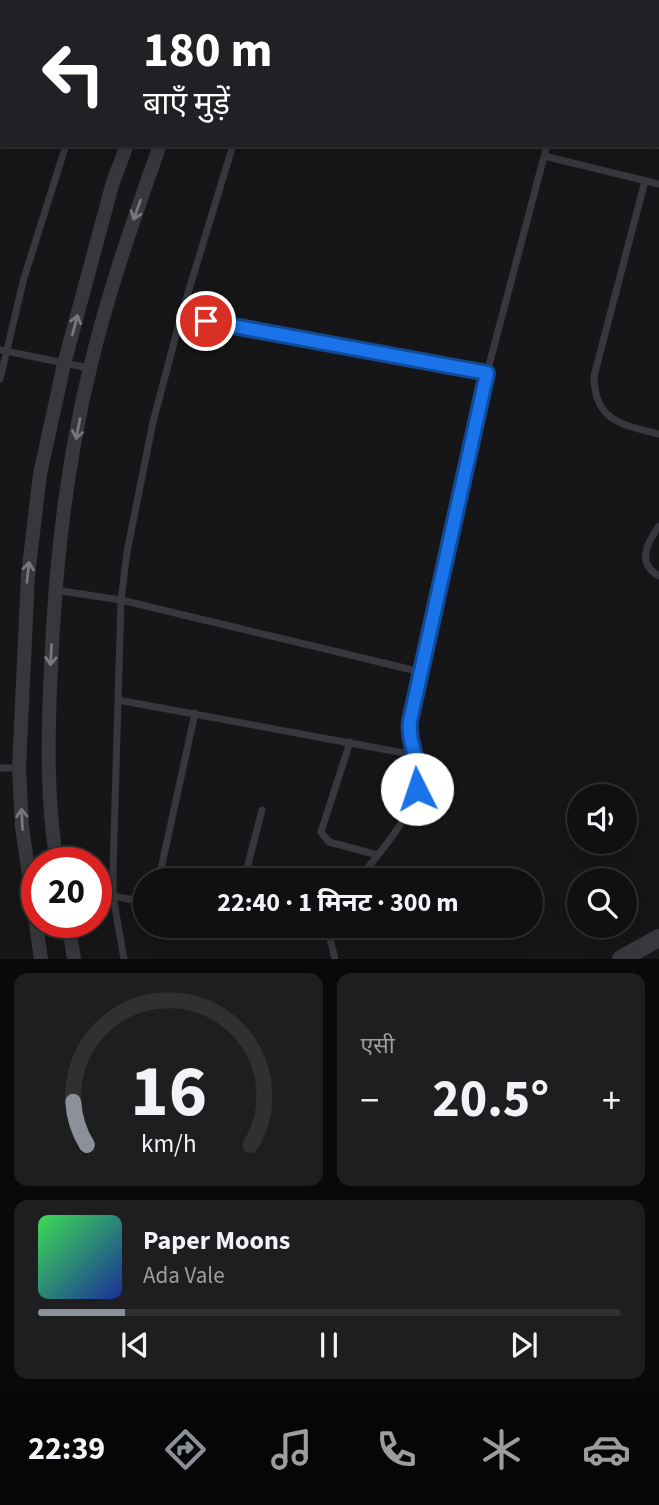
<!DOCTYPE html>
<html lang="hi">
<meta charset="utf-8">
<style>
body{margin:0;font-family:"Source Sans 3","Noto Sans Devanagari",sans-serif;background:#1e1e20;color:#f1f3f6;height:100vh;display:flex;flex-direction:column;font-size:26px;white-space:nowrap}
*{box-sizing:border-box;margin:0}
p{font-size:23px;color:#9c9d9f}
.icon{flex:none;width:38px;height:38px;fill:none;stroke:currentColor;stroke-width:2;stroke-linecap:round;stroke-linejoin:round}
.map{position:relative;height:959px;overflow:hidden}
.details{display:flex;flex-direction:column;gap:14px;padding:14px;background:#09090a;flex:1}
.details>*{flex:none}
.banner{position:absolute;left:0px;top:0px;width:660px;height:147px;box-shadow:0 4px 18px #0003,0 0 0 2px #303032;background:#202124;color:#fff;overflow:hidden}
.buttons{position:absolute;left:567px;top:784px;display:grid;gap:14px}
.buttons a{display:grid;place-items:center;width:70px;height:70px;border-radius:50%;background:#101012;box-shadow:0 4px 18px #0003,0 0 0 2px #303032;font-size:35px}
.speed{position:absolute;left:21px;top:847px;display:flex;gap:14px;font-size:35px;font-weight:700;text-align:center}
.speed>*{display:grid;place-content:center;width:91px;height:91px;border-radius:50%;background:#101012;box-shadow:0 4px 18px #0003,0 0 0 2px #303032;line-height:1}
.speed .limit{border:10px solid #d22;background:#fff;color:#111}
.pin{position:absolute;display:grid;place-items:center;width:60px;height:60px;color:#fff;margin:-30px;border:4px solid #fff;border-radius:50%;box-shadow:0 2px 7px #0007}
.me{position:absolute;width:77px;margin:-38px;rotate:356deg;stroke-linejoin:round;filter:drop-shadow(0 0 5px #0008)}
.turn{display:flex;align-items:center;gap:24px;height:147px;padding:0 28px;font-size:32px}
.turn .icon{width:91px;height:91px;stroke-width:2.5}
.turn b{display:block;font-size:49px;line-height:60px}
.big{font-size:52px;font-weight:700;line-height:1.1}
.details .card{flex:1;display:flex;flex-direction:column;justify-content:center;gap:10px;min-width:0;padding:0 24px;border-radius:14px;background:#1e1e20}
.details .dial{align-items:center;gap:0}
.dial svg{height:182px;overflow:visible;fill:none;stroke:#303032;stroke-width:7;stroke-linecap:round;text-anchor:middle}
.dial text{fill:#f1f3f6;stroke:none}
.song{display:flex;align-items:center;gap:21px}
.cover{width:84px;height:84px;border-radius:10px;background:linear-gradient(135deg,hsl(130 70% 55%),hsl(230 70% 35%))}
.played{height:7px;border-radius:4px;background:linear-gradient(90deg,#8c9099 15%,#303032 15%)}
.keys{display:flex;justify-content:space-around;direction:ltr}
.heat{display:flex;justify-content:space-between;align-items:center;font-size:38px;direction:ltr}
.details .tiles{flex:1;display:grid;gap:14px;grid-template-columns:1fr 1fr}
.card:last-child{grid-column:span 2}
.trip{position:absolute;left:133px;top:868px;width:410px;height:70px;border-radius:35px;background:#101012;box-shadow:0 4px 18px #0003,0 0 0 2px #303032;font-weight:700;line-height:70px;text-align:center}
.dock{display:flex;height:112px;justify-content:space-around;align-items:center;background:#060607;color:#9c9d9f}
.dock .icon{width:49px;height:49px}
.dock .selected{color:#8c9099}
.dock b{font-size:32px;color:#f1f3f6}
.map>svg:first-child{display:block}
</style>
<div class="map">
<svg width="659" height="959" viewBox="0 0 659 959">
<rect width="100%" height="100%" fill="#161618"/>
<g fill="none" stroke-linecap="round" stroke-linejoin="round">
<!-- service -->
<path stroke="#37383d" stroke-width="7" d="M115 2 116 0
M277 2V0
M593 2 594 0
M544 156 659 184
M645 181 594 376C594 421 622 425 659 434
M181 316 487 373
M0 350 89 368
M0 379 24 278 66 145
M659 526C647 543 636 563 659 576
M55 590 121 600 421 672
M118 700 415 755
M350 742 321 832 329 842 378 855
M0 768H19
M161 869 195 713
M244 880 262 810
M358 880C378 855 421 806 420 773 420 752 407 748 410 721L487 373 547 145
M113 896 145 902
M277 926 296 929 312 926
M327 926 335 959
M124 959 113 896V871L121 600 127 552 153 422 181 316 233 145"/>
<!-- minor -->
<path stroke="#37383d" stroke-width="14" d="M178 2 179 0
M211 2 212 0
M57 863C46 799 48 732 51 667 55 567 66 466 90 368 108 292 134 218 160 145
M68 922 74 959
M41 959 22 827 19 768 28 575 40 474 64 364 113 182 127 145"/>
<!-- tertiary -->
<path stroke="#37383d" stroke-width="18" d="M621 959 659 938"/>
</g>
<!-- one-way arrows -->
<defs><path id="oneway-shaft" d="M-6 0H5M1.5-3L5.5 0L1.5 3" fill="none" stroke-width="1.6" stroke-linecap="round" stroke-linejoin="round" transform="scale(1.75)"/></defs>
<g stroke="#757881">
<use href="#oneway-shaft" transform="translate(137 210) rotate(110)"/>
<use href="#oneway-shaft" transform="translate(75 325) rotate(-75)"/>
<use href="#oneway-shaft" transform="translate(78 429) rotate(101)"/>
<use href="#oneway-shaft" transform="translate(28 572) rotate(-84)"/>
<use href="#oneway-shaft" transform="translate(51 655) rotate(93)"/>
<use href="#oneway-shaft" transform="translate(22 819) rotate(-93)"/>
</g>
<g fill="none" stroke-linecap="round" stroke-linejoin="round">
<!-- route casing -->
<g stroke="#114b97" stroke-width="18">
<path id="route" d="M206 321 487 373 410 721C407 747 424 764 417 789"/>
</g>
<!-- route -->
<use href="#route" stroke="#1a73e8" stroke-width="12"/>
</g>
</svg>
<div class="buttons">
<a><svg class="icon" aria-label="sound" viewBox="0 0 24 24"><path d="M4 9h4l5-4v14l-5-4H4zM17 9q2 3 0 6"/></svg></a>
<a><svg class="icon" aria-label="search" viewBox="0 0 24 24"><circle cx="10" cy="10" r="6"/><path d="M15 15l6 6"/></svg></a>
</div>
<div class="speed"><div class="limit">20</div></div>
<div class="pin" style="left:206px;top:321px;background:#d93025"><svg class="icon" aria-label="arrive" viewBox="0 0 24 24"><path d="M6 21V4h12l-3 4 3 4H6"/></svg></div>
<svg class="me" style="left:417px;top:789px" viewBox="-20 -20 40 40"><circle r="19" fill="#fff"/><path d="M0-13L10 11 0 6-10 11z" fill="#1a73e8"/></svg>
<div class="trip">22:40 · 1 मिनट · 300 m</div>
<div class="banner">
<div class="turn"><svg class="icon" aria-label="left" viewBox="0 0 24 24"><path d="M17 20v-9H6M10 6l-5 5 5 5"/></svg><div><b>180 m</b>बाएँ मुड़ें</div></div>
</div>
</div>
<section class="details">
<div class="tiles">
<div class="card dial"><svg viewBox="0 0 100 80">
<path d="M14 69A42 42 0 1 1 86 69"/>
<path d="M14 69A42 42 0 0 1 8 50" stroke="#8c9099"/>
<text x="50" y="56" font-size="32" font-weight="700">16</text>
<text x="50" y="72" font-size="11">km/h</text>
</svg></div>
<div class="card"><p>एसी</p>
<div class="heat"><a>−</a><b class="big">20.5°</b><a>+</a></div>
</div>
<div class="card">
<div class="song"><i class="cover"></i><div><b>Paper Moons</b><p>Ada Vale</p></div></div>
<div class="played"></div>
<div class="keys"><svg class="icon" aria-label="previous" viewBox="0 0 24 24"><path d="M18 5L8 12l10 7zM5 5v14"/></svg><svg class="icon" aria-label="pause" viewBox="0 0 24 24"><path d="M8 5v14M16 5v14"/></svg><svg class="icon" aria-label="next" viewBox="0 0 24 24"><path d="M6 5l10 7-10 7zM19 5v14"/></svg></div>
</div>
</div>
</section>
<nav class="dock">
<b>22:39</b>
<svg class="icon selected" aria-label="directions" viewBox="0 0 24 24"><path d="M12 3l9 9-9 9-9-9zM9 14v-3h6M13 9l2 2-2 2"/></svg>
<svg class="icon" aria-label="music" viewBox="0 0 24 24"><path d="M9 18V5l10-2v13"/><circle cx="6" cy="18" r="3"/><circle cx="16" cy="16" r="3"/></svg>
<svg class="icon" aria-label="phone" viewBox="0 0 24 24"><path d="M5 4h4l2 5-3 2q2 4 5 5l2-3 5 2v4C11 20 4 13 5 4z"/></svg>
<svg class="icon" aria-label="climate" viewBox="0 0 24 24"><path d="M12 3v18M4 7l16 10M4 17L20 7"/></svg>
<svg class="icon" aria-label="car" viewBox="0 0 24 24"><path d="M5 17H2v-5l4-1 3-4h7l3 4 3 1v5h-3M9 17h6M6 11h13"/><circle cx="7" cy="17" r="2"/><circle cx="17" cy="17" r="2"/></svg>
</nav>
